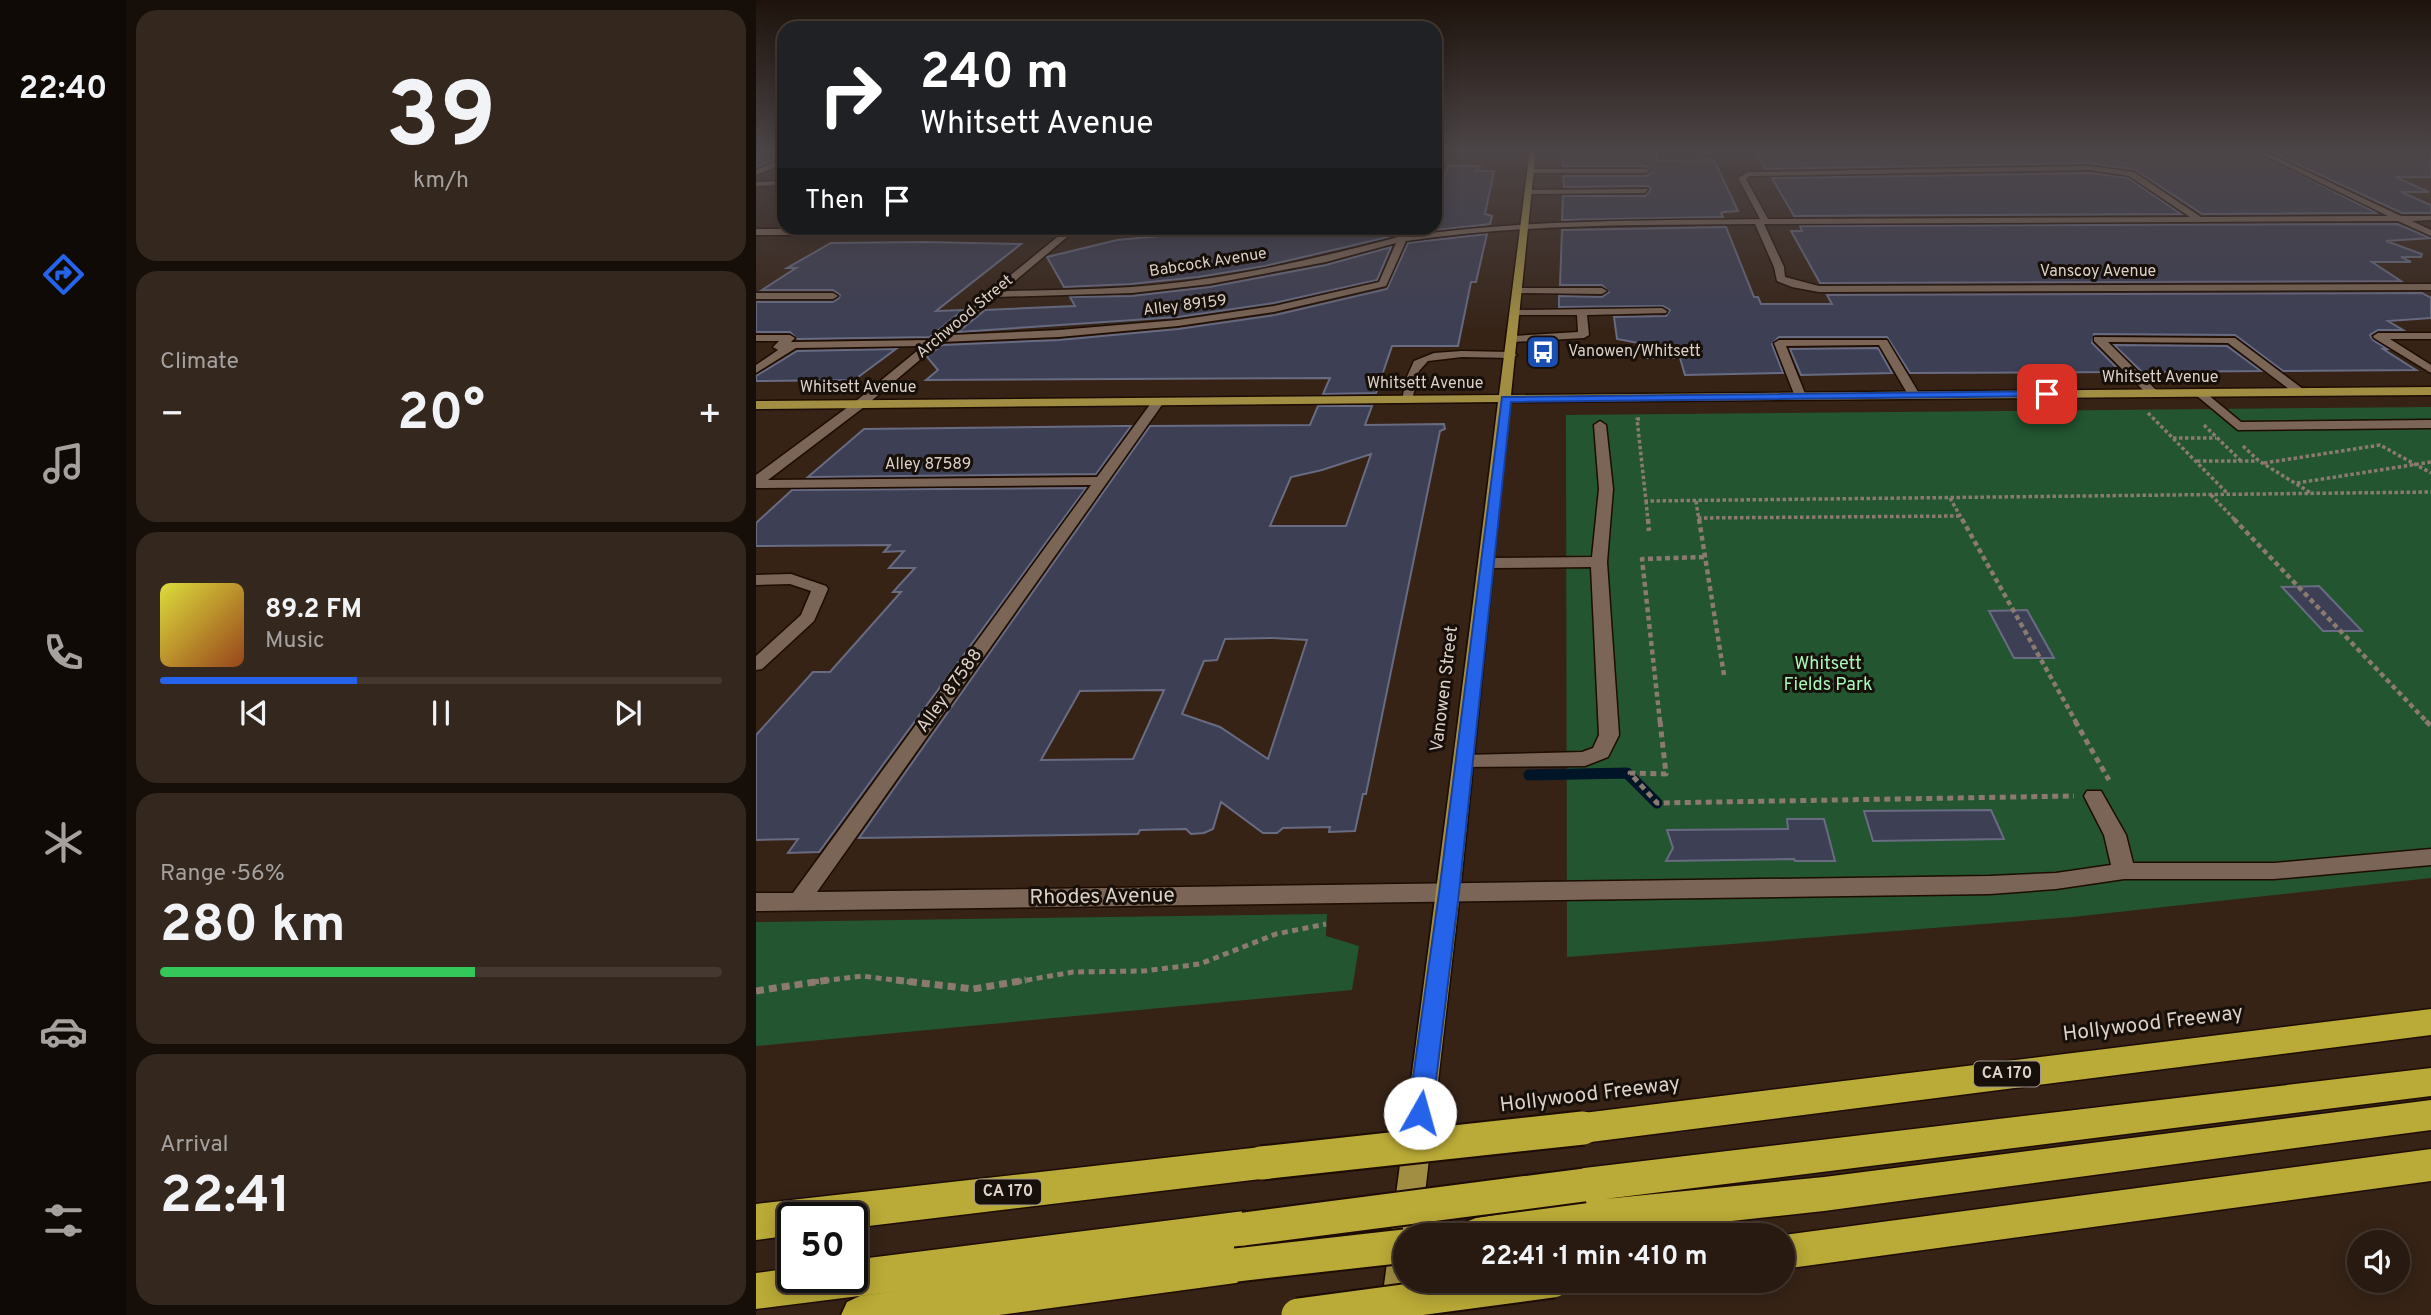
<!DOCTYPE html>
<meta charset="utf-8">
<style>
body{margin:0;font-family:Overpass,sans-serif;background:#34271e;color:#f1f3f6;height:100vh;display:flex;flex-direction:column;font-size:26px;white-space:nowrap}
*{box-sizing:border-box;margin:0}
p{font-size:23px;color:#a5a19f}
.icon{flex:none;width:38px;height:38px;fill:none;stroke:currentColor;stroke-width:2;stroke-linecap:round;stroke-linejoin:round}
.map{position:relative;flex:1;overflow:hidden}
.drawer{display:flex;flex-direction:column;gap:10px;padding:10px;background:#160e09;width:630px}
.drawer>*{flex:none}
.hud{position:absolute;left:21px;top:21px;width:665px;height:214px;border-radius:21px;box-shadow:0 4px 18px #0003,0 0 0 2px #443830;background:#202124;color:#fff;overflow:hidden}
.buttons{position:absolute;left:1591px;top:1230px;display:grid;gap:14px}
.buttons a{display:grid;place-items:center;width:63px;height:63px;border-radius:50%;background:#281a10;box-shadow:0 4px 18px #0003,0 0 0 2px #443830;font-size:35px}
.speed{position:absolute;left:21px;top:1202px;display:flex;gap:14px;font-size:35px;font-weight:700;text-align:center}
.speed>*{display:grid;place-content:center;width:91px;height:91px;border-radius:50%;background:#281a10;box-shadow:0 4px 18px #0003,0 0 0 2px #443830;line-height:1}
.speed .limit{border:4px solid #111;border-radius:10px;background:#fff;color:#111}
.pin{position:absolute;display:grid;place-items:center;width:60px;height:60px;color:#fff;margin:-30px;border-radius:14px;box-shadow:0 4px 10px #0006}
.me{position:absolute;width:77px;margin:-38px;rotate:7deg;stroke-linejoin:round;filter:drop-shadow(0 0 5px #0008)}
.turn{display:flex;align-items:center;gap:24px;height:147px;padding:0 28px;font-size:32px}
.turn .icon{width:91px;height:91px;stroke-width:2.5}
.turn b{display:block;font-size:49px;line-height:60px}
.then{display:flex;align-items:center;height:66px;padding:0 28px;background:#0003;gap:14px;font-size:26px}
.big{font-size:52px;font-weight:700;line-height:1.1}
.drawer .card{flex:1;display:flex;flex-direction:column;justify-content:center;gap:10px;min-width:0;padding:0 24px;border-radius:21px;background:#34271e}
.drawer .dial{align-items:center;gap:0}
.dial b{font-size:91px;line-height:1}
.song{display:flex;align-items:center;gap:21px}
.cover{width:84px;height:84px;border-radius:10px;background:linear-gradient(135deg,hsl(60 70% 55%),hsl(20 70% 35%))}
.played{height:7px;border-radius:4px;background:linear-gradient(90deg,#2563eb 35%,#443830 35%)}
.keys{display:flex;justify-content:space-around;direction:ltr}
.heat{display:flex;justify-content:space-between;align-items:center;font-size:38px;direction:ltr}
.charge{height:10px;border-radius:5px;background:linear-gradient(90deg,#34c759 56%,#443830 0)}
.trip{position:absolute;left:637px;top:1223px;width:402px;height:70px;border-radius:35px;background:#281a10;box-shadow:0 4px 18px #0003,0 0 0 2px #443830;font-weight:700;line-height:70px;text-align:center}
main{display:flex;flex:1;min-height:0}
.tab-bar{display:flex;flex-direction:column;width:126px;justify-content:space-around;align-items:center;background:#100a06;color:#a5a19f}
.tab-bar .icon{width:49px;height:49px}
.tab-bar .on{color:#2563eb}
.tab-bar b{font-size:32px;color:#f1f3f6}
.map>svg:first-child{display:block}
</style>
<main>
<nav class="tab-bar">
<b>22:40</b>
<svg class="icon on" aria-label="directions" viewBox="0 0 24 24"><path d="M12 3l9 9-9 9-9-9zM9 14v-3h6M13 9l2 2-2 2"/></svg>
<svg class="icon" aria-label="music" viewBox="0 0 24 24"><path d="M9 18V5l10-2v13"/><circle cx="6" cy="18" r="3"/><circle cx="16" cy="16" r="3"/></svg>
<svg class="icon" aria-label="phone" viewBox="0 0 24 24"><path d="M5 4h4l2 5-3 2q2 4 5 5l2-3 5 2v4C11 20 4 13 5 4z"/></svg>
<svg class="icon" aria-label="climate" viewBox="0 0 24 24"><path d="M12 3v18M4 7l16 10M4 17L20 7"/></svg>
<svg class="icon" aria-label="car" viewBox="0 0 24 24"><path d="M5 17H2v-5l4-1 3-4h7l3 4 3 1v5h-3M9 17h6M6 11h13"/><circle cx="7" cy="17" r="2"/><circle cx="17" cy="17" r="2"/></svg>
<svg class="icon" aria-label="filters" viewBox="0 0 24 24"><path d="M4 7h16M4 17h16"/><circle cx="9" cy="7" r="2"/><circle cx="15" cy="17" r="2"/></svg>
</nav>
<section class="drawer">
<div class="card dial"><b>39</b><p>km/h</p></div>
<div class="card"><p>Climate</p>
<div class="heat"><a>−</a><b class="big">20°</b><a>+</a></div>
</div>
<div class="card">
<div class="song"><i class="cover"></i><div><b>89.2 FM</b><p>Music</p></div></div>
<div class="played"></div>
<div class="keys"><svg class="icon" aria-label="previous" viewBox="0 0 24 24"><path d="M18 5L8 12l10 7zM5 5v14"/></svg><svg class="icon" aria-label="pause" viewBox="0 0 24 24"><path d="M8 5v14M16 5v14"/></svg><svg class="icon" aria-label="next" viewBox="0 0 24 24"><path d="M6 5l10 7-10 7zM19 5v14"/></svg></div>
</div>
<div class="card"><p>Range · 56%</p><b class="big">280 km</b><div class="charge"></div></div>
<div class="card"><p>Arrival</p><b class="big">22:41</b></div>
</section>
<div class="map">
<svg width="1675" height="1315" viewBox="0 0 1675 1315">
<rect width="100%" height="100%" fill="#362316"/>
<!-- green -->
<path fill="#235531" d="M1675 407V878L1316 917 811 957 810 415Z
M571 914 570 936 603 946 596 990 0 1046V922Z"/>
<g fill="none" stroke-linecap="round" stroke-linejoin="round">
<!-- stream -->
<path stroke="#001527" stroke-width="11" d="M773 775 871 773 901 803"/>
</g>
<!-- building -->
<path fill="#3d3f55" stroke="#686b82" stroke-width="2" fill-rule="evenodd" d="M806 149H898L902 161 958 160 982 211 968 212 965 213 967 217 806 220 807 196H889L895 189 892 186 808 187 807 176H890L896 172 890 166H807Z
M997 149H1360L1372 157 1378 154 1374 149H1401L1409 155 1414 153V149H1493L1621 213 1446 214 1379 170 1334 163 1010 169Z
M1508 149H1633V153L1675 149V177H1639L1673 192H1645L1675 205V213H1646Z
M0 150H28V156L0 167Z
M692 166H724L720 171H738L729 214 736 216 734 224 655 233 651 228H679V201Z
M1334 173 1372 178 1425 214 1038 216 1016 178Z
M1641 224 1675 238 1630 241 1666 254 1665 257H1645L1655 262H1616L1645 281 1064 283 1035 231H1046L1044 226Z
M970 227 998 297H1002L1005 304H1076L1071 295 1666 293 1675 298V318L1632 321 1647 330H1622L1614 335 1617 340 1631 349H1627L1660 370 1527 371 1479 335 1338 334 1336 343 1365 372 1154 373 1131 337H1023L1016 344 1027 373 929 375 924 358H891L888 344 861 339 858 317 910 316 914 310 907 306 803 307V296L846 297 853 292 846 285H804L806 230Z
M491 228H647L641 235 509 266 442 277 375 284 308 287 291 257 361 240Z
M731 234 720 282H715L702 346H636L620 393 567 394 574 378 170 380 182 370 171 357 186 345 303 340 422 329 519 315 631 289 652 243Z
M167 242 265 244 180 311 207 310 174 337 41 339 34 332H0V302H77L83 298 84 295 77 290H6L40 268H31L75 243Z
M635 247 621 280 518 303 422 317 202 332 229 310 319 306 314 297 376 296 454 287 570 265Z
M1358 345 1471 346 1505 371 1386 372Z
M1122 348 1136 373 1045 375 1034 349Z
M140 349 98 380 0 381V376L41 351Z
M562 406H616L609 425 688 424 689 429 684 431 610 794H607L599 831 573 832 574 827 527 828 521 833H507L465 802 457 829 448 833 435 834 430 829 384 830 382 834 103 838 394 426 554 425ZM615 454 590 526H514L535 477 566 470ZM517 638 551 640 512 759 464 727 426 714 448 661 461 660 469 639ZM408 690 377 759 285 760 324 691Z
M368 426H375L340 474 52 477 108 429Z
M330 488 63 852 32 853 42 839 0 840V735L57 672H74L145 592H137L159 568H133L148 551 128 552 134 545 0 546V523L36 490Z
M1563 586 1606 631H1567L1526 587Z
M1271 610 1298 658H1258L1233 611Z
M1235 810 1248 839 1117 841 1108 811Z
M1031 819H1068L1079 861H1039L1038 859 910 861 917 848 911 830 1032 829Z"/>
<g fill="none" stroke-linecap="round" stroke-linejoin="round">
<!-- minor casing -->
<g stroke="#1d0c02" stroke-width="3">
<path id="minor" d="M680 149H686L679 160V150Z
M1362 149H1370L1376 153 1371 154Z
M1403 149H1411L1413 151 1410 153Z
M1495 149H1503L1645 216H1675V220L1656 221 1675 230V236L1642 221 1008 224 1028 267 1029 277 1063 286 1675 284V290L1063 292 1036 287 1021 281 1018 267 999 224C883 225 765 224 650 241L630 286 518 312 422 326 303 337 185 342 108 407 12 480 341 477 398 399 408 402 61 892 1234 876 1300 873 1355 865 1348 835 1328 796 1331 791H1345L1370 835 1377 863H1518L1675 849V865L1518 879H1368L1300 889 1234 894 0 911V893H37L335 485 0 488V475L100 401 167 346 40 348 0 373V365L22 350 17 347 23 341H0V335H34L39 338 35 342 175 340 305 234 0 235V229L408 228 404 231 316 233 247 291C290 290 333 290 375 287 465 281 555 260 642 237L649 229 653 232 652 236C768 219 887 221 1004 219L982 178 992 172 1334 166 1378 172 1445 217 1632 216ZM1334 170 1373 176 1434 217 1012 219 990 179 994 176ZM640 243 623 282 518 306 422 320 303 330 194 335 240 297 376 293 454 284 570 262Z
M28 158V163L0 175V170Z
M774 169H890L894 171 890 173H771Z
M28 181V185L0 186V182Z
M892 189 889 193 772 194 768 192 772 190Z
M762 288H846L851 291 846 294 759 293V289Z
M0 293H77L82 296 77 299H0Z
M906 308 911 311 910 313 831 315 833 335 828 338 757 342 752 339 757 336 822 332 821 315H756L755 313 760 310Z
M1622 333H1675V339H1634L1675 365V373L1618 338 1617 336Z
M1338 337 1479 338 1551 392 1541 395 1472 343 1352 342 1403 393 1393 396 1338 341Z
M1131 340 1164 395 1162 398H1154L1123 345 1030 346 1050 396 1040 399 1018 343 1023 340Z
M706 351 755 352 761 355 755 358 706 357 672 361 663 371 656 400 646 403 649 381 658 361 678 353Z
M1445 389 1485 422 1675 420V428L1482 430 1441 396 1439 393Z
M844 421 850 425 857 489 851 562 863 735 852 757 829 766 700 767 697 762 700 757 707 755 826 752 837 748 843 735 835 567 731 568 723 563 731 558 836 557 843 489 838 425Z
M35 574 70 586 72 589 58 621 6 669 0 670V656L45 615 55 591 34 584 0 585V575Z"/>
</g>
<!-- major casing -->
<g stroke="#1d0c02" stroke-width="3">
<path id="major" d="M774 149H780L755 395 1675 387V395L754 402 704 893 664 1236H649V1281H660L654 1315H628L625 1308C665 1007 705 704 742 402L0 409V401L743 395Z"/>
</g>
<!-- highway casing -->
<g stroke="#1d0c02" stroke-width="3">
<path id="highway" d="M1675 1009V1035L827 1143 815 1139 811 1128 815 1117 827 1113Z
M1675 1068V1096L849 1199 1068 1177 1675 1100V1130L1068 1211 837 1236H702L707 1223 720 1218 827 1201 816 1197 811 1185 816 1173 828 1168Z
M505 1147 517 1151 522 1163 517 1175 505 1179 96 1228V1218H37V1235L0 1240V1204Z
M1675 1149V1181L1027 1269V1236H1021Z
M488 1211 501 1216 506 1229 501 1242 482 1248 493 1252 498 1265 493 1278 480 1283 243 1315H85L91 1302 104 1296 159 1289 0 1309V1273L37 1268V1278H96V1260Z"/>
</g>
<!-- path-far3 -->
<path stroke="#8a7a6f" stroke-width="3.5" stroke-dasharray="3.5 2.5" stroke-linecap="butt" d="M1392 413 1472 494
M884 419H881L890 501 1675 492
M1448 425 1485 461
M1417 438H1460
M1487 446 1503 461 1555 493
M1441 461H1502
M1508 463 1624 445 1675 473
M1541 483 1675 462
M1455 495 1480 521
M1194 498 1207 521
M890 501 892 521
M940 501 943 521
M942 518 1203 516"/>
<!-- path-far2 -->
<path stroke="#8a7a6f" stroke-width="4.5" stroke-dasharray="5 3.5" stroke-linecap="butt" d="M892 519 893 531
M943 519 968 675
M1206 519 1320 722
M1478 519 1671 722
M904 722 886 559 949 557"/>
<!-- path-far1 -->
<path stroke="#8a7a6f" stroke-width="5" stroke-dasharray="6 4.5" stroke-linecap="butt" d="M904 721 910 774 874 773 901 803 1318 796
M1319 721 1353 780
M1670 721 1675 726
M57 982 106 976 154 982
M260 982 317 972 388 971 444 964 520 934 570 924"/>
<!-- path -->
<path stroke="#8a7a6f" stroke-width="7" stroke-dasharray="8 5" stroke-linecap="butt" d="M140 980 217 989 270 980
M0 991 72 980"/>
<!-- minor -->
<use href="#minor" fill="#7b6556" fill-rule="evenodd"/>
<!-- major -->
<use href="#major" fill="#a18e43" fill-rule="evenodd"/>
<!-- highway -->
<use href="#highway" fill="#baaa37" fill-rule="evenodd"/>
<!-- highway-bridge casing -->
<g stroke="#1d0c02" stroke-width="37" stroke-linecap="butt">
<path id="highway-bridge" d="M505 1163 827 1128
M488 1229 828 1185
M480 1265 649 1246
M542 1315 797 1281"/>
</g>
<!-- highway-bridge -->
<use href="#highway-bridge" stroke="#baaa37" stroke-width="33"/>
</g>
<!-- sky -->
<linearGradient id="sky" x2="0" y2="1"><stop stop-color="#1e130c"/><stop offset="0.45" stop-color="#4c4547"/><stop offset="1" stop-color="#4c4547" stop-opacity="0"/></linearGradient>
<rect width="1675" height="333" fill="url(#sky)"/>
<!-- route -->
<path fill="#2563eb" stroke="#184099" stroke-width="2" d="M1291 391 1296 394 1294 396 755 402 703 893 676 1113 673 1121 664 1125 655 1121 652 1113 683 893 746 397Z"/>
<!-- icons -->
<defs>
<g id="bus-square" transform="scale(1.75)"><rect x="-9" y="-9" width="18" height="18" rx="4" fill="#1a4fb4" stroke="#170f09"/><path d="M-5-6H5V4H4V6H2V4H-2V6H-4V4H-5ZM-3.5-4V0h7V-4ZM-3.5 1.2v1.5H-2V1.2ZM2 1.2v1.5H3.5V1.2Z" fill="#fff"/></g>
</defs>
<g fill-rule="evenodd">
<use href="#bus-square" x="787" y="352"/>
</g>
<g text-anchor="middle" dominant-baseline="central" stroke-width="6" stroke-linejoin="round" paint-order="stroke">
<!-- far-street labels -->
<g font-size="16" fill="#dcd0c7" stroke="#170f09">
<text transform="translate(452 263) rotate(-9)">Babcock Avenue</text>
<text x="1342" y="272">Vanscoy Avenue</text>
<text transform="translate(429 306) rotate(-7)">Alley 89159</text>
<text transform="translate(209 317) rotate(-40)">Archwood Street</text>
<text x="1404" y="378">Whitsett Avenue</text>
<text x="669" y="384">Whitsett Avenue</text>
<text x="102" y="388">Whitsett Avenue</text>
<text x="172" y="465">Alley 87589</text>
</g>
<!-- far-poi labels -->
<g font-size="16" fill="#dcd0c7" stroke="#170f09" text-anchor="start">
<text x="812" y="352">Vanowen/Whitsett</text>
</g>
<!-- shield labels -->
<g fill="#170f09" stroke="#a1968e" stroke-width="2">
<rect x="1218" y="1061.5" width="66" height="25" rx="5"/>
<rect x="219" y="1179.5" width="66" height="25" rx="5"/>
</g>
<g font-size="16" font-weight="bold" fill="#dcd0c7">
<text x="1251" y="1074">CA 170</text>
<text x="252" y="1192">CA 170</text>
</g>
<!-- park labels -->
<g font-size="18" fill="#a8f7ba" stroke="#170f09">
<text x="1072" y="664">Whitsett<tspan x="1072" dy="21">Fields Park</tspan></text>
</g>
<!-- street labels -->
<g font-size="18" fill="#dcd0c7" stroke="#170f09">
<text transform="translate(689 689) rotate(-83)">Vanowen Street</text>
<text transform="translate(194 691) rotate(-54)">Alley 87588</text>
</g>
<!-- near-street labels -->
<g font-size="21" fill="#dcd0c7" stroke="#170f09">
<text transform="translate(346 897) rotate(-1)">Rhodes Avenue</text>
<text transform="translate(1397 1024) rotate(-7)">Hollywood Freeway</text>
<text transform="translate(834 1095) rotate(-7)">Hollywood Freeway</text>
</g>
</g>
</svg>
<div class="buttons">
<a><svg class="icon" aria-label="sound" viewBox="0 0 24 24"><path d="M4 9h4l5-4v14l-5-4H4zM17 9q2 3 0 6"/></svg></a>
</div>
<div class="speed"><div class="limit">50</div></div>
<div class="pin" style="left:1291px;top:394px;background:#d93025"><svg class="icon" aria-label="arrive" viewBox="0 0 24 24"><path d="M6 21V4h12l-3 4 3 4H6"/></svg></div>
<svg class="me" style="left:664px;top:1113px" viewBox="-20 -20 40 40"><circle r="19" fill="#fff"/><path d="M0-13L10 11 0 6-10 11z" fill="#2563eb"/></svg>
<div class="trip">22:41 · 1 min · 410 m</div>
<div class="hud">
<div class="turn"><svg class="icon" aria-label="right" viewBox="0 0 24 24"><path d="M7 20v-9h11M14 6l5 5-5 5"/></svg><div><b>240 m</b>Whitsett Avenue</div></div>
<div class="then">Then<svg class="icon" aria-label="arrive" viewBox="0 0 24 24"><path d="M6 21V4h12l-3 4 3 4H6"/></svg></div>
</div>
</div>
</main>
